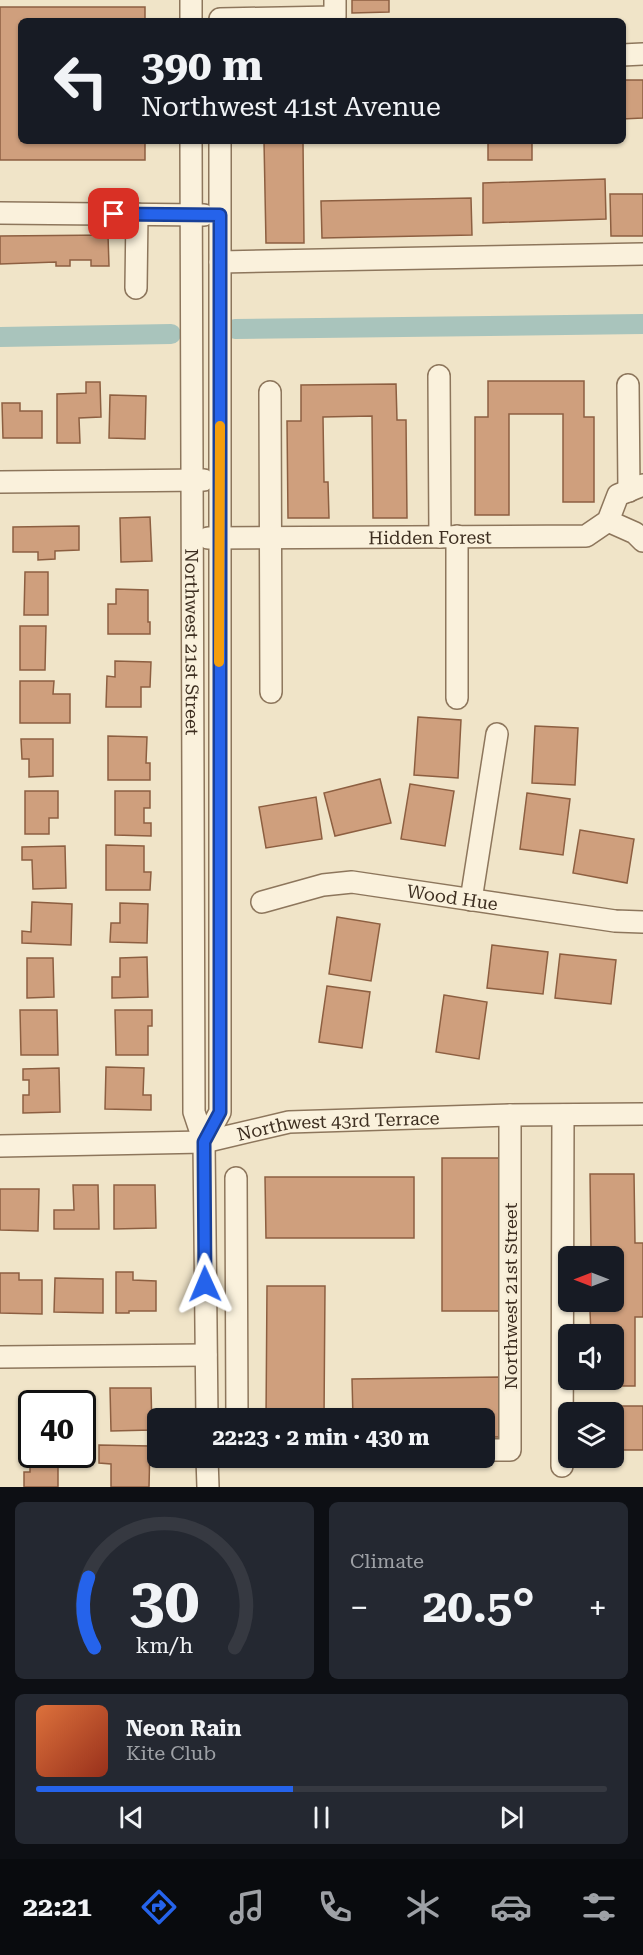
<!DOCTYPE html>
<meta charset="utf-8">
<style>
body{margin:0;font-family:"Roboto Serif",serif;background:#242831;color:#f1f3f6;height:100vh;display:flex;flex-direction:column;font-size:22px;white-space:nowrap}
*{box-sizing:border-box;margin:0}
p{font-size:20px;color:#9ea1a6}
.icon{flex:none;width:33px;height:33px;fill:none;stroke:currentColor;stroke-width:2;stroke-linecap:round;stroke-linejoin:round}
.map{position:relative;height:1487px;overflow:hidden}
.side{display:flex;flex-direction:column;gap:15px;padding:15px;background:#0d0f14;flex:1}
.side>*{flex:none}
.banner{position:absolute;left:18px;top:18px;width:608px;height:126px;border-radius:9px;box-shadow:0 2px 4px #0004;background:#171b24;color:#f1f3f6;overflow:hidden}
.needle{width:39px;rotate:270deg}
.tools{position:absolute;left:558px;top:1246px;display:grid;gap:12px}
.tools a{display:grid;place-items:center;width:66px;height:66px;border-radius:9px;background:#171b24;box-shadow:0 2px 4px #0004;font-size:30px}
.speed{position:absolute;left:18px;top:1390px;display:flex;gap:12px;font-size:30px;font-weight:700;text-align:center}
.speed>*{display:grid;place-content:center;width:78px;height:78px;border-radius:50%;background:#171b24;box-shadow:0 2px 4px #0004;line-height:1}
.speed .limit{border:3px solid #111;border-radius:9px;background:#fff;color:#111}
.pin{position:absolute;display:grid;place-items:center;width:51px;height:51px;color:#fff;margin:-26px;border-radius:12px;box-shadow:0 3px 9px #0006}
.me{position:absolute;width:66px;margin:-33px;rotate:359deg;stroke-linejoin:round;filter:drop-shadow(0 0 4px #0008)}
.turn{display:flex;align-items:center;gap:21px;height:126px;padding:0 24px;font-size:27px}
.turn .icon{width:78px;height:78px;stroke-width:2.5}
.turn b{display:block;font-size:42px;line-height:51px}
.big{font-size:45px;font-weight:700;line-height:1.1}
.side .card{flex:1;display:flex;flex-direction:column;justify-content:center;gap:9px;min-width:0;padding:0 21px;border-radius:9px;background:#242831}
.side .dial{align-items:center;gap:0}
.dial svg{height:156px;overflow:visible;fill:none;stroke:#363941;stroke-width:7;stroke-linecap:round;text-anchor:middle}
.dial text{fill:#f1f3f6;stroke:none}
.song{display:flex;align-items:center;gap:18px}
.cover{width:72px;height:72px;border-radius:9px;background:linear-gradient(135deg,hsl(20 70% 55%),hsl(10 70% 35%))}
.played{height:6px;border-radius:3px;background:linear-gradient(90deg,#2563eb 45%,#363941 45%)}
.keys{display:flex;justify-content:space-around;direction:ltr}
.heat{display:flex;justify-content:space-between;align-items:center;font-size:33px;direction:ltr}
.side .tiles{flex:1;display:grid;gap:15px;grid-template-columns:1fr 1fr}
.card:last-child{grid-column:span 2}
.trip{position:absolute;left:147px;top:1408px;width:348px;height:60px;border-radius:9px;background:#171b24;box-shadow:0 2px 4px #0004;font-weight:700;line-height:60px;text-align:center}
.tabs{display:flex;height:96px;justify-content:space-around;align-items:center;background:#090b0e;color:#9ea1a6}
.tabs .icon{width:42px;height:42px}
.tabs .current{color:#2563eb}
.tabs b{font-size:27px;color:#f1f3f6}
.map>svg:first-child{display:block}
</style>
<div class="map">
<svg width="643" height="1487" viewBox="0 0 643 1487">
<rect width="100%" height="100%" fill="#f0e4c8"/>
<g fill="none" stroke-linecap="round" stroke-linejoin="round">
<!-- canal -->
<path stroke="#a9c4bc" stroke-width="20" d="M235 329 643 324
M0 337 171 334"/>
</g>
<!-- building -->
<path fill="#cf9f7d" stroke="#8d5f41" stroke-width="1.5" d="M352 0H389V12L352 13Z
M0 7H145V21H21V141H145V160H0Z
M622 80H643V118L622 119Z
M264 141H303L304 243H266Z
M488 141H532V160H488Z
M605 179 606 219 483 223V183Z
M610 194H643V236H611Z
M471 198 472 235 322 238 321 201Z
M108 235 109 266H91V260H70V266H56V262L0 264V236Z
M488 381H584V417H594V502H563V414H509V515H475V417H488Z
M86 382H100L101 417 79 418 80 443H57V394L86 393Z
M396 384 397 420H406L407 518H373L372 416 323 417 324 482H328L329 518H288L287 421H301V385Z
M110 395 146 396 145 439 109 438Z
M2 403H20V411H42V438H3Z
M150 517 152 561 121 562 120 518Z
M79 526V550L55 551V559L38 560V552H13V527Z
M25 572H48V615H24Z
M116 589 148 590V622H150V634H108V604H116Z
M20 626H46L45 670H20Z
M115 661 151 662 150 687H141V707H106L107 676 115 677Z
M20 681H54L53 694H70V723H20Z
M418 717 461 720 458 778 414 775Z
M535 726 578 728 575 785 532 783Z
M108 736 147 737 146 763H150V780H108Z
M21 739H53V776L29 777V759H22Z
M380 779 391 823 335 836 324 793Z
M410 784 454 791 445 846 401 839Z
M25 791H58V818H49V834H25Z
M115 791H150V808H144V823H151V836L115 835Z
M527 793 570 799 563 855 520 849Z
M316 797 322 839 266 848 259 807Z
M580 830 634 839 627 883 573 873Z
M106 845 144 846V872H151L150 890H106Z
M65 846 66 888 33 889 32 860H22V847Z
M32 902 72 904 71 945 22 943V931L31 932Z
M120 903 148 904 147 943 110 942 111 923H120Z
M337 917 380 924 371 981 329 974Z
M492 945 548 952 543 994 487 988Z
M560 954 616 960 611 1004 555 998Z
M147 957 148 997 112 998V977H120V958Z
M27 958H53L54 997 27 998Z
M327 986 370 992 362 1048 319 1042Z
M444 995 487 1002 479 1059 436 1052Z
M20 1010H57L58 1055H21Z
M115 1010H152V1026H148V1055H116Z
M106 1067 144 1068 143 1095H151V1110L105 1109Z
M59 1068 60 1112 23 1113V1095H29V1080H23V1069Z
M442 1158H500V1311H442Z
M590 1174H634L635 1243H643V1317H635V1386H591V1380H614V1335H591L590 1311H604V1302H614V1257H604V1250H591Z
M265 1177H414V1238H266Z
M73 1185H98L99 1229H54V1210H74Z
M114 1185H155L156 1228 114 1229Z
M0 1189H39L38 1231 0 1230Z
M116 1272H133V1280L156 1281V1311H129V1313H116Z
M0 1273H19V1280H42V1314L0 1313Z
M55 1278 103 1279V1313L54 1312Z
M267 1286H325L324 1419H266Z
M500 1377V1437H484V1419H353L352 1379Z
M110 1388H151L152 1430 111 1431Z
M66 1391V1404H32V1434H24V1421H26V1392Z
M593 1406H643V1450H614V1413H593Z
M99 1445 150 1446 149 1487H111V1464L99 1463Z
M24 1449H32V1455H58V1487H24V1472H30V1458H24Z"/>
<g fill="none" stroke-linecap="round" stroke-linejoin="round">
<!-- minor casing -->
<g stroke="#8d765c" stroke-width="24">
<g id="minor">
<path d="M191 0V21"/>
<path d="M220 19 335 17V0"/>
<path d="M622 55 643 54"/>
<path id="s1" d="M191 141 194 1112 204 1142 207 1419"/>
<path d="M0 213 204 215"/>
<path d="M220 262 643 254"/>
<path d="M136 288 137 214"/>
<path d="M439 376 440 537"/>
<path d="M628 385 629 491"/>
<path d="M270 392 271 692"/>
<path d="M0 482 204 480"/>
<path d="M608 521 635 533 643 541"/>
<path id="s2" d="M208 538 586 536 608 521 618 495 643 485"/>
<path d="M457 698V536"/>
<path d="M471 900 497 734"/>
<path id="s3" d="M262 902 323 885 352 882 615 921 643 922"/>
<path d="M204 1142 220 1112V141"/>
<path id="s4" d="M0 1146 204 1142 289 1122 510 1115 643 1114"/>
<path d="M236 1178 237 1419"/>
<path d="M0 1357 206 1355"/>
<path d="M484 1450H510V1115"/>
<path d="M207 1458 208 1487"/>
<path d="M562 1466 563 1115"/>
</g>
</g>
<!-- minor -->
<use href="#minor" stroke="#faf1dc" stroke-width="21"/>
</g>
<g fill="none" stroke-linecap="round" stroke-linejoin="round">
<!-- route casing -->
<g stroke="#184099" stroke-width="15">
<path id="route" d="M114 214 220 215V1112L204 1142 205 1284"/>
</g>
<!-- route -->
<use href="#route" stroke="#2563eb" stroke-width="10"/>
<!-- slow -->
<path stroke="#f59e0b" stroke-width="10" d="M219 662 220 426"/>
</g>
<g text-anchor="middle" dominant-baseline="central" stroke-width="6" stroke-linejoin="round" paint-order="stroke">
<!-- street labels -->
<g font-size="18" fill="#3d2e20" stroke="#f7eed8">
<text stroke="none"><textPath href="#s2" startOffset="222">Hidden Forest</textPath></text>
<text stroke="none"><textPath href="#s1" startOffset="501">Northwest 21st Street</textPath></text>
<text stroke="none"><textPath href="#s3" startOffset="194">Wood Hue</textPath></text>
<text stroke="none"><textPath href="#s4" startOffset="340">Northwest 43rd Terrace</textPath></text>
<text transform="translate(510 1296) rotate(-90)">Northwest 21st Street</text>
</g>
</g>
</svg>
<div class="tools">
<a><svg class="needle" viewBox="-14 -14 28 28"><path d="M0-13l5 13h-10z" fill="#e53935"/><path d="M0 13l5-13h-10z" fill="#9ea1a6"/></svg></a>
<a><svg class="icon" aria-label="sound" viewBox="0 0 24 24"><path d="M4 9h4l5-4v14l-5-4H4zM17 9q2 3 0 6"/></svg></a>
<a><svg class="icon" aria-label="layers" viewBox="0 0 24 24"><path d="M12 4l9 5-9 5-9-5zM3 14l9 5 9-5"/></svg></a>
</div>
<div class="speed"><div class="limit">40</div></div>
<div class="pin" style="left:114px;top:214px;background:#d93025"><svg class="icon" aria-label="arrive" viewBox="0 0 24 24"><path d="M6 21V4h12l-3 4 3 4H6"/></svg></div>
<svg class="me" style="left:205px;top:1284px" viewBox="-20 -20 40 40"><path d="M0-17L14 15 0 8-14 15z" fill="#2563eb" stroke="#fff" stroke-width="4"/></svg>
<div class="trip">22:23 · 2 min · 430 m</div>
<div class="banner">
<div class="turn"><svg class="icon" aria-label="left" viewBox="0 0 24 24"><path d="M17 20v-9H6M10 6l-5 5 5 5"/></svg><div><b>390 m</b>Northwest 41st Avenue</div></div>
</div>
</div>
<section class="side">
<div class="tiles">
<div class="card dial"><svg viewBox="0 0 100 80">
<path d="M14 69A42 42 0 1 1 86 69"/>
<path d="M14 69A42 42 0 0 1 11 33" stroke="#2563eb"/>
<text x="50" y="56" font-size="32" font-weight="700">30</text>
<text x="50" y="72" font-size="11">km/h</text>
</svg></div>
<div class="card"><p>Climate</p>
<div class="heat"><a>−</a><b class="big">20.5°</b><a>+</a></div>
</div>
<div class="card">
<div class="song"><i class="cover"></i><div><b>Neon Rain</b><p>Kite Club</p></div></div>
<div class="played"></div>
<div class="keys"><svg class="icon" aria-label="previous" viewBox="0 0 24 24"><path d="M18 5L8 12l10 7zM5 5v14"/></svg><svg class="icon" aria-label="pause" viewBox="0 0 24 24"><path d="M8 5v14M16 5v14"/></svg><svg class="icon" aria-label="next" viewBox="0 0 24 24"><path d="M6 5l10 7-10 7zM19 5v14"/></svg></div>
</div>
</div>
</section>
<nav class="tabs">
<b>22:21</b>
<svg class="icon current" aria-label="directions" viewBox="0 0 24 24"><path d="M12 3l9 9-9 9-9-9zM9 14v-3h6M13 9l2 2-2 2"/></svg>
<svg class="icon" aria-label="music" viewBox="0 0 24 24"><path d="M9 18V5l10-2v13"/><circle cx="6" cy="18" r="3"/><circle cx="16" cy="16" r="3"/></svg>
<svg class="icon" aria-label="phone" viewBox="0 0 24 24"><path d="M5 4h4l2 5-3 2q2 4 5 5l2-3 5 2v4C11 20 4 13 5 4z"/></svg>
<svg class="icon" aria-label="climate" viewBox="0 0 24 24"><path d="M12 3v18M4 7l16 10M4 17L20 7"/></svg>
<svg class="icon" aria-label="car" viewBox="0 0 24 24"><path d="M5 17H2v-5l4-1 3-4h7l3 4 3 1v5h-3M9 17h6M6 11h13"/><circle cx="7" cy="17" r="2"/><circle cx="17" cy="17" r="2"/></svg>
<svg class="icon" aria-label="filters" viewBox="0 0 24 24"><path d="M4 7h16M4 17h16"/><circle cx="9" cy="7" r="2"/><circle cx="15" cy="17" r="2"/></svg>
</nav>
